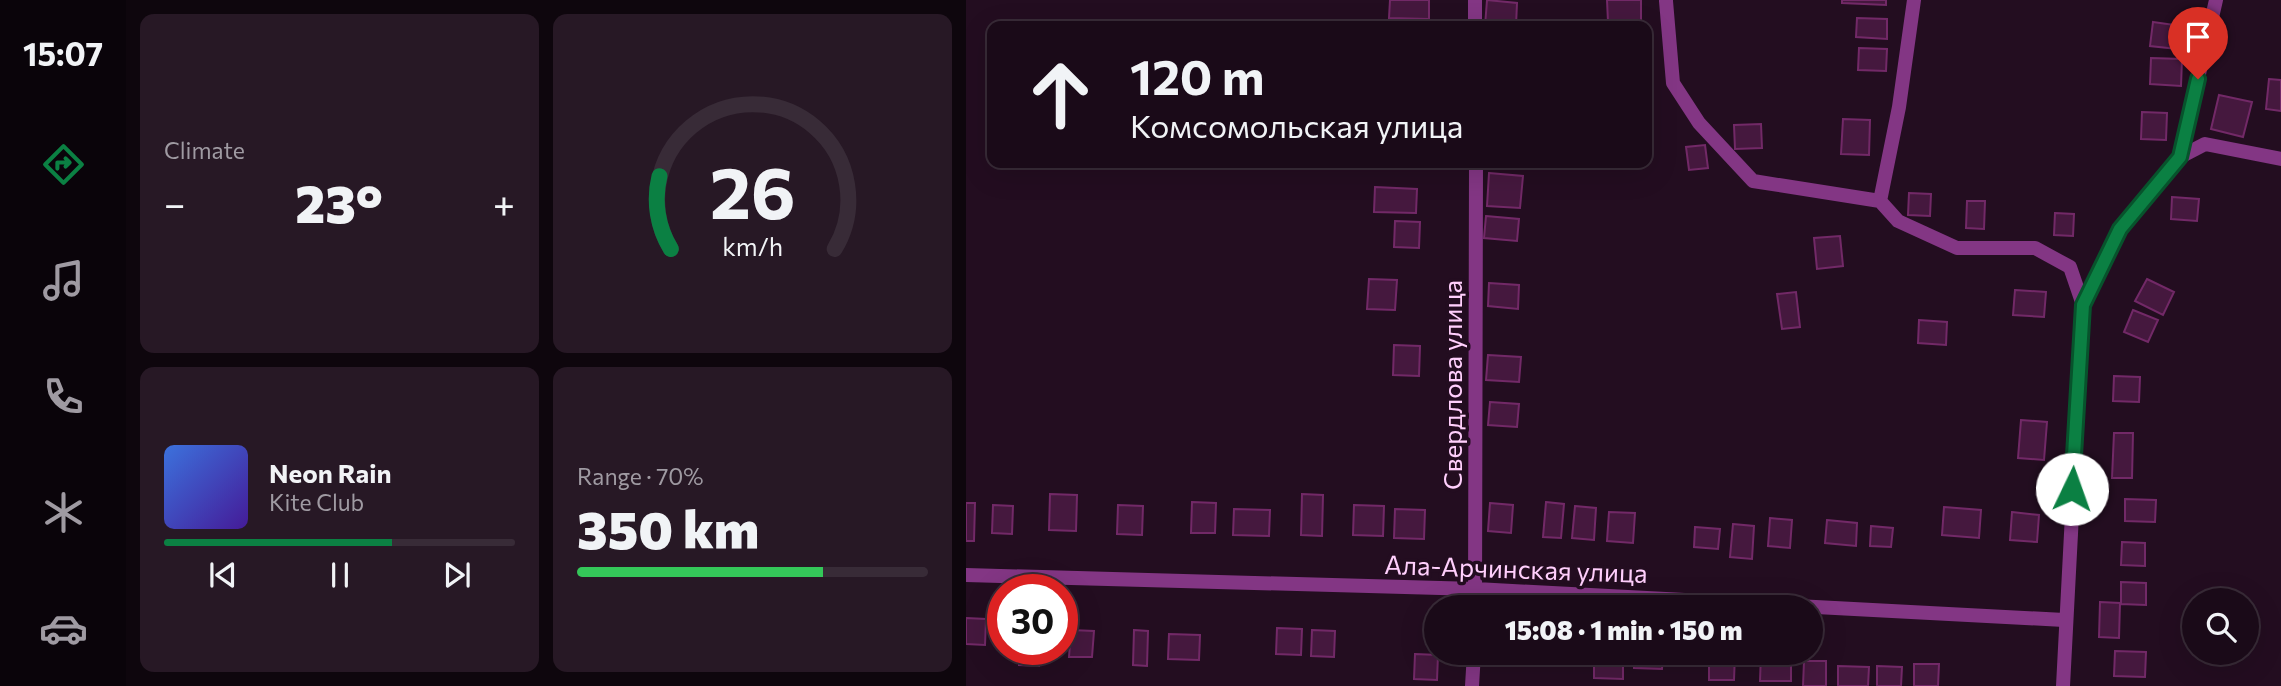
<!DOCTYPE html>
<meta charset="utf-8">
<style>
body{margin:0;font-family:Commissioner,sans-serif;background:#271825;color:#f1f3f6;height:100vh;display:flex;flex-direction:column;font-size:26px;white-space:nowrap}
*{box-sizing:border-box;margin:0}
p{font-size:23px;color:#9f9aa2}
.icon{flex:none;width:38px;height:38px;fill:none;stroke:currentColor;stroke-width:2;stroke-linecap:round;stroke-linejoin:round}
.map{position:relative;flex:1;overflow:hidden}
.side{display:flex;flex-direction:column;gap:14px;padding:14px;background:#0e060d;width:840px}
.side>*{flex:none}
.hud{position:absolute;left:21px;top:21px;width:665px;height:147px;border-radius:14px;box-shadow:0 7px 28px #0002,0 0 0 2px #382b37;background:#1a0a18;color:#f1f3f6;overflow:hidden}
.buttons{position:absolute;left:1216px;top:588px;display:grid;gap:14px}
.buttons a{display:grid;place-items:center;width:77px;height:77px;border-radius:50%;background:#1a0a18;box-shadow:0 7px 28px #0002,0 0 0 2px #382b37;font-size:35px}
.speed{position:absolute;left:21px;top:574px;display:flex;gap:14px;font-size:35px;font-weight:700;text-align:center}
.speed>*{display:grid;place-content:center;width:91px;height:91px;border-radius:50%;background:#1a0a18;box-shadow:0 7px 28px #0002,0 0 0 2px #382b37;line-height:1}
.speed .limit{border:10px solid #d22;background:#fff;color:#111}
.pin{position:absolute;display:grid;place-items:center;width:60px;height:60px;color:#fff;margin:-72px -30px;border-radius:50% 50% 50% 0;rotate:-45deg;box-shadow:0 0 7px #0007}
.pin .icon{rotate:45deg}
.me{position:absolute;width:77px;margin:-38px;rotate:3deg;stroke-linejoin:round;filter:drop-shadow(0 0 5px #0008)}
.turn{display:flex;align-items:center;gap:24px;height:147px;padding:0 28px;font-size:32px}
.turn .icon{width:91px;height:91px;stroke-width:2.5}
.turn b{display:block;font-size:49px;line-height:60px}
.big{font-size:52px;font-weight:800;line-height:1.1}
.side .widget{flex:1;display:flex;flex-direction:column;justify-content:center;gap:10px;min-width:0;padding:0 24px;border-radius:14px;background:#271825}
.side .dial{align-items:center;gap:0}
.dial svg{height:182px;overflow:visible;fill:none;stroke:#382b37;stroke-width:7;stroke-linecap:round;text-anchor:middle}
.dial text{fill:#f1f3f6;stroke:none}
.song{display:flex;align-items:center;gap:21px}
.cover{width:84px;height:84px;border-radius:10px;background:linear-gradient(135deg,hsl(220 70% 55%),hsl(260 70% 35%))}
.played{height:7px;border-radius:4px;background:linear-gradient(90deg,#0b8043 65%,#382b37 65%)}
.keys{display:flex;justify-content:space-around;direction:ltr}
.heat{display:flex;justify-content:space-between;align-items:center;font-size:38px;direction:ltr}
.charge{height:10px;border-radius:5px;background:linear-gradient(90deg,#34c759 70%,#382b37 0)}
.side .tiles{flex:1;display:grid;gap:14px;grid-template-columns:repeat(2,1fr)}
.trip{position:absolute;left:458px;top:595px;width:399px;height:70px;border-radius:35px;background:#1a0a18;box-shadow:0 7px 28px #0002,0 0 0 2px #382b37;font-weight:800;line-height:70px;text-align:center}
main{display:flex;flex:1;min-height:0}
.menu{display:flex;flex-direction:column;width:126px;justify-content:space-around;align-items:center;background:#0a040a;color:#9f9aa2}
.menu .icon{width:49px;height:49px}
.menu .on{color:#0b8043}
.menu b{font-size:32px;color:#f1f3f6}
.map>svg:first-child{display:block}
</style>
<main>
<nav class="menu">
<b>15:07</b>
<svg class="icon on" aria-label="directions" viewBox="0 0 24 24"><path d="M12 3l9 9-9 9-9-9zM9 14v-3h6M13 9l2 2-2 2"/></svg>
<svg class="icon" aria-label="music" viewBox="0 0 24 24"><path d="M9 18V5l10-2v13"/><circle cx="6" cy="18" r="3"/><circle cx="16" cy="16" r="3"/></svg>
<svg class="icon" aria-label="phone" viewBox="0 0 24 24"><path d="M5 4h4l2 5-3 2q2 4 5 5l2-3 5 2v4C11 20 4 13 5 4z"/></svg>
<svg class="icon" aria-label="climate" viewBox="0 0 24 24"><path d="M12 3v18M4 7l16 10M4 17L20 7"/></svg>
<svg class="icon" aria-label="car" viewBox="0 0 24 24"><path d="M5 17H2v-5l4-1 3-4h7l3 4 3 1v5h-3M9 17h6M6 11h13"/><circle cx="7" cy="17" r="2"/><circle cx="17" cy="17" r="2"/></svg>
</nav>
<section class="side">
<div class="tiles">
<div class="widget"><p>Climate</p>
<div class="heat"><a>−</a><b class="big">23°</b><a>+</a></div>
</div>
<div class="widget dial"><svg viewBox="0 0 100 80">
<path d="M14 69A42 42 0 1 1 86 69"/>
<path d="M14 69A42 42 0 0 1 9 37" stroke="#0b8043"/>
<text x="50" y="56" font-size="32" font-weight="700">26</text>
<text x="50" y="72" font-size="11">km/h</text>
</svg></div>
<div class="widget">
<div class="song"><i class="cover"></i><div><b>Neon Rain</b><p>Kite Club</p></div></div>
<div class="played"></div>
<div class="keys"><svg class="icon" aria-label="previous" viewBox="0 0 24 24"><path d="M18 5L8 12l10 7zM5 5v14"/></svg><svg class="icon" aria-label="pause" viewBox="0 0 24 24"><path d="M8 5v14M16 5v14"/></svg><svg class="icon" aria-label="next" viewBox="0 0 24 24"><path d="M6 5l10 7-10 7zM19 5v14"/></svg></div>
</div>
<div class="widget"><p>Range · 70%</p><b class="big">350 km</b><div class="charge"></div></div>
</div>
</section>
<div class="map">
<svg width="1315" height="686" viewBox="0 0 1315 686">
<rect width="100%" height="100%" fill="#230d20"/>
<!-- building -->
<path fill="#45183e" stroke="#722967" stroke-width="2" d="M424 0H463V19L423 18Z
M521 0 551 3 550 26H519Z
M641 0H675V21L642 22Z
M876 0H920V5L876 3Z
M891 18 921 19V39L890 37Z
M1187 22 1223 27 1220 50 1184 46Z
M893 48 921 49 920 71 892 70Z
M1185 58 1216 59 1215 86 1184 84Z
M1303 79 1315 80V111L1300 109Z
M1253 95 1286 102 1277 137 1245 129Z
M1176 112 1201 113 1200 140 1175 139Z
M877 119 904 120 903 155 875 154Z
M795 124 796 148 769 149 768 125Z
M739 145 742 168 723 170 720 147Z
M523 173 557 176 554 208 521 206Z
M409 187 451 189 450 213 408 212Z
M943 193 965 194 964 216 942 215Z
M1206 197 1233 199 1231 221 1205 219Z
M1001 201H1019L1018 229 1000 228Z
M1089 213 1108 214 1107 236 1088 235Z
M520 216 553 219 551 241 518 238Z
M429 221 454 222 453 248 428 247Z
M874 236 877 266 851 269 848 238Z
M403 279 431 280 429 310 401 309Z
M1181 279 1208 292 1197 315 1169 301Z
M523 283 553 285 552 309 522 306Z
M1049 290 1080 292 1078 317 1047 315Z
M830 292 834 327 816 329 811 294Z
M1167 310 1192 320 1182 342 1158 332Z
M953 320 981 322 980 345 952 343Z
M428 345 454 346 453 376 427 375Z
M522 355 555 357 553 382 520 380Z
M1148 376 1174 377 1173 402 1147 401Z
M524 402 553 404 551 427 522 425Z
M1055 420 1081 422 1078 460 1052 458Z
M1148 433H1167L1166 478H1146Z
M84 494 111 495 110 531 83 530Z
M336 494 357 495 356 536 335 535Z
M1159 499 1190 500 1189 522 1159 521Z
M226 502 250 503 249 533H225Z
M580 502 598 504 595 538 577 537Z
M0 503H9L8 541H0Z
M524 503 547 505 545 533 522 531Z
M27 505 47 506 46 534 26 533Z
M152 505 177 506 176 535 151 534Z
M388 505 418 506 417 536 387 535Z
M609 506 630 508 628 540 606 538Z
M978 507 1015 510 1013 538 976 535Z
M268 509 304 510 303 536 267 535Z
M429 509 459 510 458 539 428 538Z
M643 512 669 513 667 543 641 541Z
M1046 512 1073 515 1071 542 1044 540Z
M804 518 826 520 824 548 802 546Z
M861 520 891 523 890 546 859 543Z
M767 524 788 526 786 559 764 557Z
M905 526 927 528 925 547 904 546Z
M729 527 754 529 752 549 728 547Z
M1156 542 1179 543V566L1155 565Z
M1155 582 1180 583V605L1155 604Z
M1134 602 1154 603 1153 638 1133 637Z
M0 618 20 619 19 645 0 644Z
M311 628 336 629 335 655 310 654Z
M105 630 128 631 126 657H103Z
M168 630 182 631 181 666 167 665Z
M346 630 369 631 368 657 345 656Z
M203 634 234 635 233 660 202 659Z
M53 649H73V666L53 665Z
M1149 651 1180 652 1179 677 1148 676Z
M583 653H609V664L583 663Z
M628 653H657V679L628 678Z
M668 653H697L696 669 668 668Z
M743 653H769L768 680H743Z
M795 653H825V681H794Z
M449 654 472 655 471 680 448 679Z
M838 661H860V686H837Z
M948 664H973L972 686H948Z
M872 666 903 667 902 686H872Z
M911 666 936 667 935 686H911Z"/>
<g fill="none" stroke-linecap="round" stroke-linejoin="round">
<!-- street -->
<path stroke="#833684" stroke-width="14" d="M509 0V26
M700 1 707 83 733 123 787 181 914 201 932 221 991 248H1069L1104 267 1117 305
M1214 157 1250 0
M914 201 933 107 948 0
M0 575 510 589 1098 620
M509 607 510 163
M506 686 508 653
M1097 686 1117 305 1155 229 1214 157 1239 144 1315 159"/>
</g>
<g fill="none" stroke-linecap="round" stroke-linejoin="round">
<!-- route casing -->
<g stroke="#07532c" stroke-width="18">
<path id="route" d="M1106 489 1117 305 1154 229 1214 157 1232 79"/>
</g>
<!-- route -->
<use href="#route" stroke="#0b8043" stroke-width="12"/>
</g>
<g text-anchor="middle" dominant-baseline="central" stroke-width="7" stroke-linejoin="round" paint-order="stroke">
<!-- street labels -->
<g font-size="26" fill="#ffcffc" stroke="#230d20">
<text transform="translate(485 385) rotate(-90)">Свердлова улица</text>
<text transform="translate(550 568) rotate(2)">Ала-Арчинская улица</text>
</g>
</g>
</svg>
<div class="buttons">
<a><svg class="icon" aria-label="search" viewBox="0 0 24 24"><circle cx="10" cy="10" r="6"/><path d="M15 15l6 6"/></svg></a>
</div>
<div class="speed"><div class="limit">30</div></div>
<div class="pin" style="left:1232px;top:79px;background:#d93025"><svg class="icon" aria-label="arrive" viewBox="0 0 24 24"><path d="M6 21V4h12l-3 4 3 4H6"/></svg></div>
<svg class="me" style="left:1106px;top:489px" viewBox="-20 -20 40 40"><circle r="19" fill="#fff"/><path d="M0-13L10 11 0 6-10 11z" fill="#0b8043"/></svg>
<div class="trip">15:08 · 1 min · 150 m</div>
<div class="hud">
<div class="turn"><svg class="icon" aria-label="ahead" viewBox="0 0 24 24"><path d="M12 20V5M6 11l6-6 6 6"/></svg><div><b>120 m</b>Комсомольская улица</div></div>
</div>
</div>
</main>
